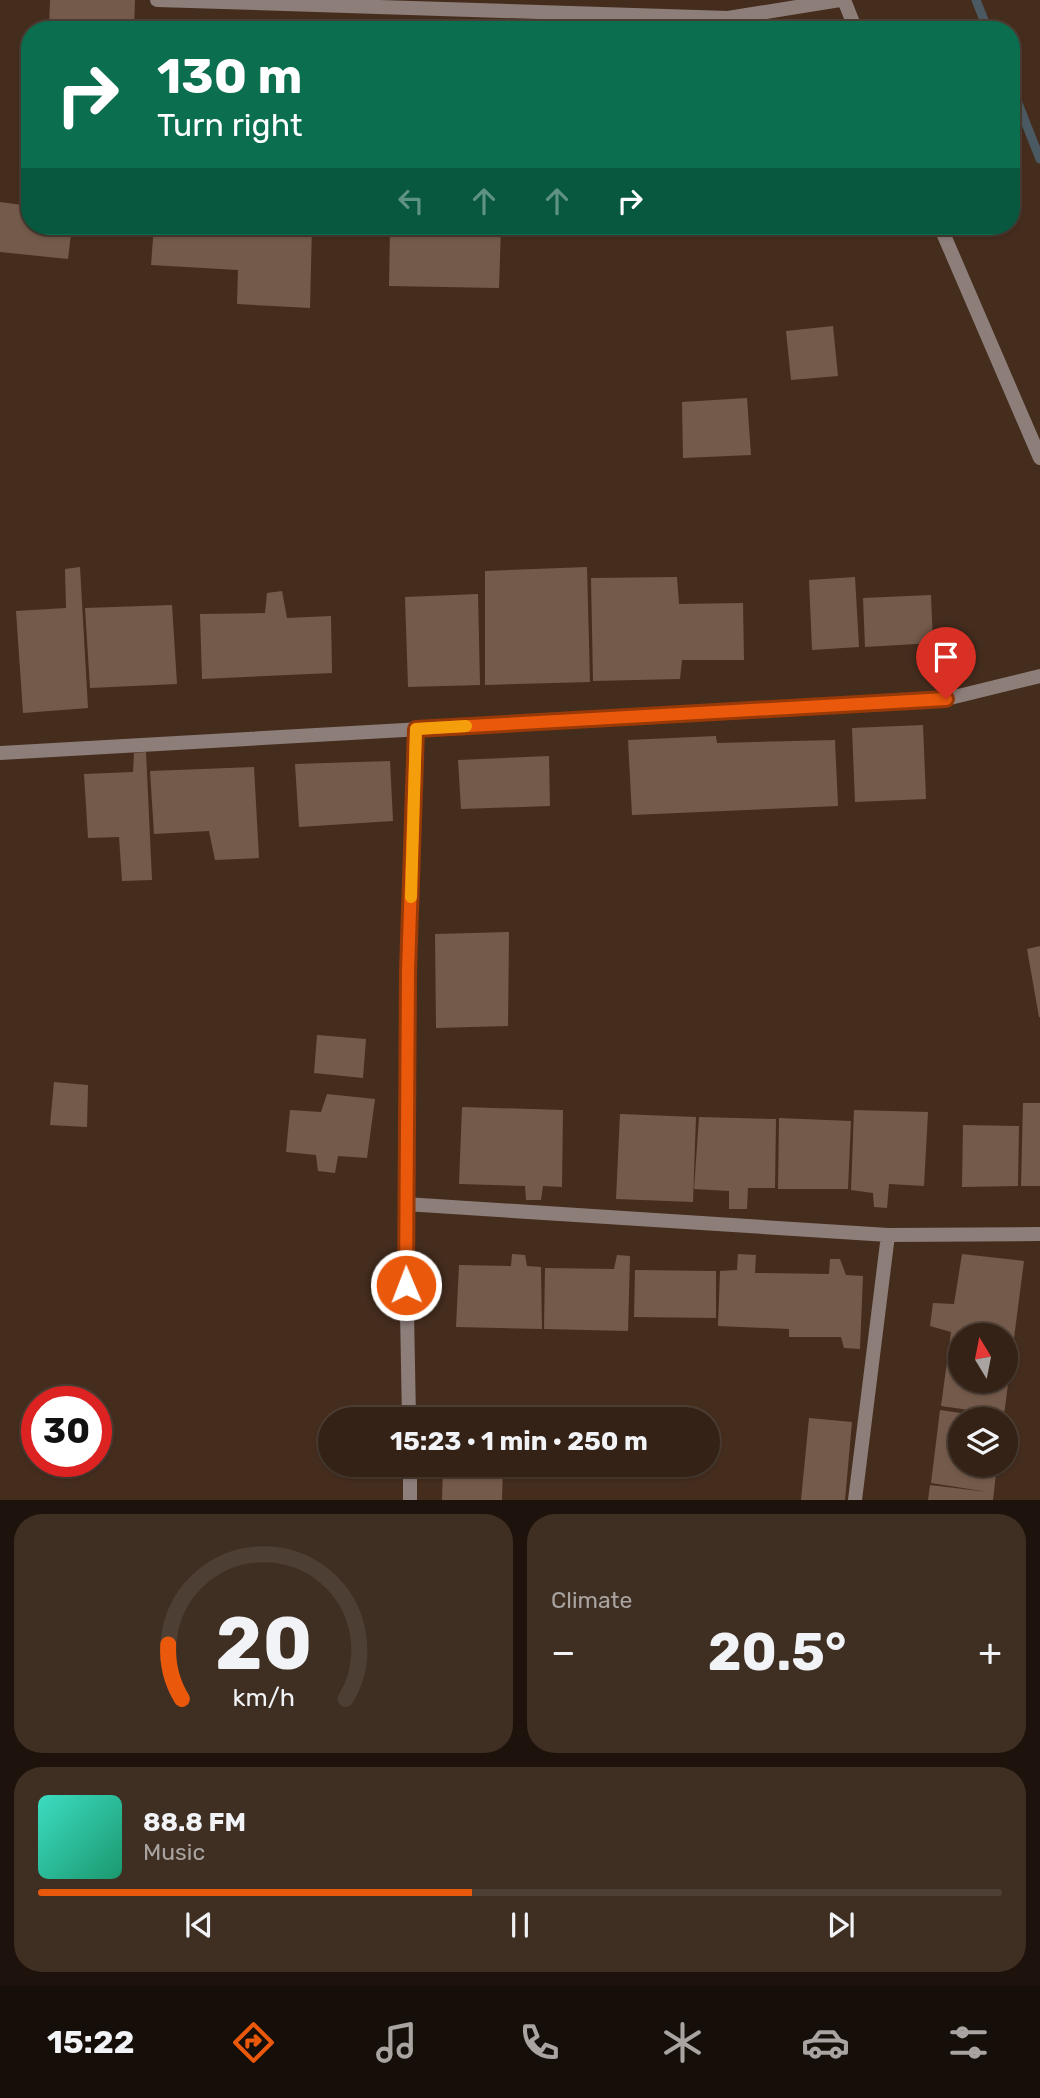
<!DOCTYPE html>
<meta charset="utf-8">
<style>
body{margin:0;font-family:Rubik,sans-serif;background:#3f2f23;color:#f1f3f6;height:100vh;display:flex;flex-direction:column;font-size:26px;white-space:nowrap}
*{box-sizing:border-box;margin:0}
p{font-size:23px;color:#a9a4a1}
.icon{flex:none;width:38px;height:38px;fill:none;stroke:currentColor;stroke-width:2;stroke-linecap:round;stroke-linejoin:round}
.map{position:relative;height:1500px;overflow:hidden}
.panel{display:flex;flex-direction:column;gap:14px;padding:14px;background:#1d130c;flex:1}
.panel>*{flex:none}
.guide{position:absolute;left:21px;top:21px;width:999px;height:214px;border-radius:28px;box-shadow:0 2px 5px #0004,0 0 0 2px #4e3f35;background:#0b6e4f;color:#fff;overflow:hidden}
.needle{width:46px;rotate:350deg}
.buttons{position:absolute;left:948px;top:1323px;display:grid;gap:14px}
.buttons a{display:grid;place-items:center;width:70px;height:70px;border-radius:50%;background:#342216;box-shadow:0 2px 5px #0004,0 0 0 2px #4e3f35;font-size:35px}
.speed{position:absolute;left:21px;top:1386px;display:flex;gap:14px;font-size:35px;font-weight:700;text-align:center}
.speed>*{display:grid;place-content:center;width:91px;height:91px;border-radius:50%;background:#342216;box-shadow:0 2px 5px #0004,0 0 0 2px #4e3f35;line-height:1}
.speed .limit{border:10px solid #d22;background:#fff;color:#111}
.pin{position:absolute;display:grid;place-items:center;width:60px;height:60px;color:#fff;margin:-72px -30px;border-radius:50% 50% 50% 0;rotate:-45deg;box-shadow:0 0 7px #0007}
.pin .icon{rotate:45deg}
.me{position:absolute;width:77px;margin:-38px;rotate:359deg;stroke-linejoin:round;filter:drop-shadow(0 0 5px #0008)}
.turn{display:flex;align-items:center;gap:24px;height:147px;padding:0 21px;font-size:32px}
.turn .icon{width:91px;height:91px;stroke-width:2.5}
.turn b{display:block;font-size:49px;line-height:60px}
.lanes{display:flex;align-items:center;height:66px;padding:0 21px;background:#0003;justify-content:center;gap:35px;direction:ltr}
.lanes .off{opacity:.35}
.big{font-size:52px;font-weight:700;line-height:1.1}
.panel .tile{flex:1;display:flex;flex-direction:column;justify-content:center;gap:10px;min-width:0;padding:0 24px;border-radius:28px;background:#3f2f23}
.panel .dial{align-items:center;gap:0}
.dial svg{height:182px;overflow:visible;fill:none;stroke:#4e3f35;stroke-width:7;stroke-linecap:round;text-anchor:middle}
.dial text{fill:#f1f3f6;stroke:none}
.song{display:flex;align-items:center;gap:21px}
.cover{width:84px;height:84px;border-radius:10px;background:linear-gradient(135deg,hsl(170 70% 55%),hsl(160 70% 35%))}
.played{height:7px;border-radius:4px;background:linear-gradient(90deg,#ea580c 45%,#4e3f35 45%)}
.keys{display:flex;justify-content:space-around;direction:ltr}
.heat{display:flex;justify-content:space-between;align-items:center;font-size:38px;direction:ltr}
.panel .tiles{flex:1;display:grid;gap:14px;grid-template-columns:1fr 1fr}
.tile:last-child{grid-column:span 2}
.trip{position:absolute;left:318px;top:1407px;width:402px;height:70px;border-radius:35px;background:#342216;box-shadow:0 2px 5px #0004,0 0 0 2px #4e3f35;font-weight:700;line-height:70px;text-align:center}
.dock{display:flex;height:112px;justify-content:space-around;align-items:center;background:#150e09;color:#a9a4a1}
.dock .icon{width:49px;height:49px}
.dock .active{color:#ea580c}
.dock b{font-size:32px;color:#f1f3f6}
.map>svg:first-child{display:block}
</style>
<div class="map">
<svg width="1040" height="1500" viewBox="0 0 1040 1500">
<rect width="100%" height="100%" fill="#452d1e"/>
<g fill="none" stroke-linecap="round" stroke-linejoin="round">
<!-- stream -->
<path stroke="#4b5962" stroke-width="9" d="M976 0 988 30
M1012 88 1040 159"/>
</g>
<!-- building -->
<path fill="#745a4a" fill-rule="evenodd" d="M50 0H135L134 30H49Z
M0 202 30 206V226H72L68 259 0 252Z
M154 226H312L310 308 237 304 238 270 151 265Z
M390 226H501L499 288 389 286Z
M833 326 838 376 791 380 786 331Z
M747 398 751 455 683 458 682 402Z
M80 567 88 708 23 713 16 611 66 608 65 569Z
M587 567 590 682 485 685V571Z
M677 577 679 604 743 603 744 660H682L680 679 593 681 591 578Z
M855 577 859 647 812 650 809 580Z
M282 591 287 618 331 616 332 673 202 679 200 614 265 613 267 593Z
M478 594 480 685 408 687 405 597Z
M931 595 933 643 865 647 863 598Z
M172 605 177 684 90 688 85 608Z
M923 725 926 799 855 802 852 728Z
M716 736 717 743 835 740 838 806 632 815 628 740Z
M146 752 152 880 122 881 119 837 88 838 84 774 133 772 134 753Z
M549 756 550 806 461 809 458 760Z
M390 761 393 821 299 827 295 764Z
M254 767 259 858 215 860 209 831 154 834 150 771Z
M509 932 508 1026 436 1028 435 934Z
M1040 946V1017H1039L1027 949Z
M317 1035 366 1039 363 1078 314 1073Z
M54 1082 88 1085 87 1127 50 1125Z
M327 1094 375 1099 367 1158 338 1156 335 1173 318 1171 316 1155 286 1152 290 1110 321 1112Z
M1023 1103H1040V1186H1021Z
M462 1107 563 1110 562 1187 543 1186 541 1200H526L525 1186 459 1184Z
M854 1110 928 1112 924 1186 889 1184 887 1208 874 1207 873 1193 851 1190Z
M620 1114 696 1117 693 1202 616 1199Z
M699 1117 776 1119 775 1188H748L747 1209H729V1191L694 1189Z
M779 1118 851 1121 848 1189H778Z
M963 1125 1019 1126 1018 1186 962 1187Z
M512 1254 525 1255 527 1266 541 1267 542 1329 456 1327 459 1265 511 1266Z
M738 1254 756 1255 755 1273 829 1274 830 1259H840L846 1275 863 1276 860 1349 844 1348 841 1337H789V1329L718 1326 720 1271 737 1270Z
M962 1254 1024 1261 1004 1415 941 1406 951 1332 930 1326 933 1303 954 1304ZM961 1335H1006V1381H961Z
M617 1255 630 1256 628 1331 544 1329 545 1268 614 1269Z
M635 1270 716 1271V1318L634 1317Z
M940 1410 994 1418 961 1419V1465H997L993 1500H928L930 1485 988 1492 931 1483Z
M809 1418 852 1422 845 1500H801Z
M443 1465H503L502 1500H442Z"/>
<g fill="none" stroke-linecap="round" stroke-linejoin="round">
<!-- street -->
<path stroke="#8d7e7a" stroke-width="14" d="M157 0 728 18 840 0
M844 0 856 30
M940 226 1040 458
M0 753 946 699 1040 676
M405 1204 888 1235 1040 1234
M409 1419 405 1204 408 971 416 729
M410 1465V1500
M855 1500 888 1235"/>
</g>
<g fill="none" stroke-linecap="round" stroke-linejoin="round">
<!-- route casing -->
<g stroke="#983908" stroke-width="18">
<path id="route" d="M406 1285 408 971 416 729 946 699"/>
</g>
<!-- route -->
<use href="#route" stroke="#ea580c" stroke-width="12"/>
<!-- slow -->
<path stroke="#f59e0b" stroke-width="12" d="M411 897 416 729 466 726"/>
</g>
</svg>
<div class="buttons">
<a><svg class="needle" viewBox="-14 -14 28 28"><path d="M0-13l5 13h-10z" fill="#e53935"/><path d="M0 13l5-13h-10z" fill="#a9a4a1"/></svg></a>
<a><svg class="icon" aria-label="layers" viewBox="0 0 24 24"><path d="M12 4l9 5-9 5-9-5zM3 14l9 5 9-5"/></svg></a>
</div>
<div class="speed"><div class="limit">30</div></div>
<div class="pin" style="left:946px;top:699px;background:#d93025"><svg class="icon" aria-label="arrive" viewBox="0 0 24 24"><path d="M6 21V4h12l-3 4 3 4H6"/></svg></div>
<svg class="me" style="left:406px;top:1285px" viewBox="-20 -20 40 40"><circle r="17" fill="#ea580c" stroke="#fff" stroke-width="3"/><path d="M0-11L8 9 0 5-8 9z" fill="#fff"/></svg>
<div class="trip">15:23 · 1 min · 250 m</div>
<div class="guide">
<div class="turn"><svg class="icon" aria-label="right" viewBox="0 0 24 24"><path d="M7 20v-9h11M14 6l5 5-5 5"/></svg><div><b>130 m</b>Turn right</div></div>
<div class="lanes"><svg class="icon off" aria-label="left" viewBox="0 0 24 24"><path d="M17 20v-9H6M10 6l-5 5 5 5"/></svg><svg class="icon off" aria-label="ahead" viewBox="0 0 24 24"><path d="M12 20V5M6 11l6-6 6 6"/></svg><svg class="icon off" aria-label="ahead" viewBox="0 0 24 24"><path d="M12 20V5M6 11l6-6 6 6"/></svg><svg class="icon" aria-label="right" viewBox="0 0 24 24"><path d="M7 20v-9h11M14 6l5 5-5 5"/></svg></div>
</div>
</div>
<section class="panel">
<div class="tiles">
<div class="tile dial"><svg viewBox="0 0 100 80">
<path d="M14 69A42 42 0 1 1 86 69"/>
<path d="M14 69A42 42 0 0 1 8 45" stroke="#ea580c"/>
<text x="50" y="56" font-size="32" font-weight="700">20</text>
<text x="50" y="72" font-size="11">km/h</text>
</svg></div>
<div class="tile"><p>Climate</p>
<div class="heat"><a>−</a><b class="big">20.5°</b><a>+</a></div>
</div>
<div class="tile">
<div class="song"><i class="cover"></i><div><b>88.8 FM</b><p>Music</p></div></div>
<div class="played"></div>
<div class="keys"><svg class="icon" aria-label="previous" viewBox="0 0 24 24"><path d="M18 5L8 12l10 7zM5 5v14"/></svg><svg class="icon" aria-label="pause" viewBox="0 0 24 24"><path d="M8 5v14M16 5v14"/></svg><svg class="icon" aria-label="next" viewBox="0 0 24 24"><path d="M6 5l10 7-10 7zM19 5v14"/></svg></div>
</div>
</div>
</section>
<nav class="dock">
<b>15:22</b>
<svg class="icon active" aria-label="directions" viewBox="0 0 24 24"><path d="M12 3l9 9-9 9-9-9zM9 14v-3h6M13 9l2 2-2 2"/></svg>
<svg class="icon" aria-label="music" viewBox="0 0 24 24"><path d="M9 18V5l10-2v13"/><circle cx="6" cy="18" r="3"/><circle cx="16" cy="16" r="3"/></svg>
<svg class="icon" aria-label="phone" viewBox="0 0 24 24"><path d="M5 4h4l2 5-3 2q2 4 5 5l2-3 5 2v4C11 20 4 13 5 4z"/></svg>
<svg class="icon" aria-label="climate" viewBox="0 0 24 24"><path d="M12 3v18M4 7l16 10M4 17L20 7"/></svg>
<svg class="icon" aria-label="car" viewBox="0 0 24 24"><path d="M5 17H2v-5l4-1 3-4h7l3 4 3 1v5h-3M9 17h6M6 11h13"/><circle cx="7" cy="17" r="2"/><circle cx="17" cy="17" r="2"/></svg>
<svg class="icon" aria-label="filters" viewBox="0 0 24 24"><path d="M4 7h16M4 17h16"/><circle cx="9" cy="7" r="2"/><circle cx="15" cy="17" r="2"/></svg>
</nav>
